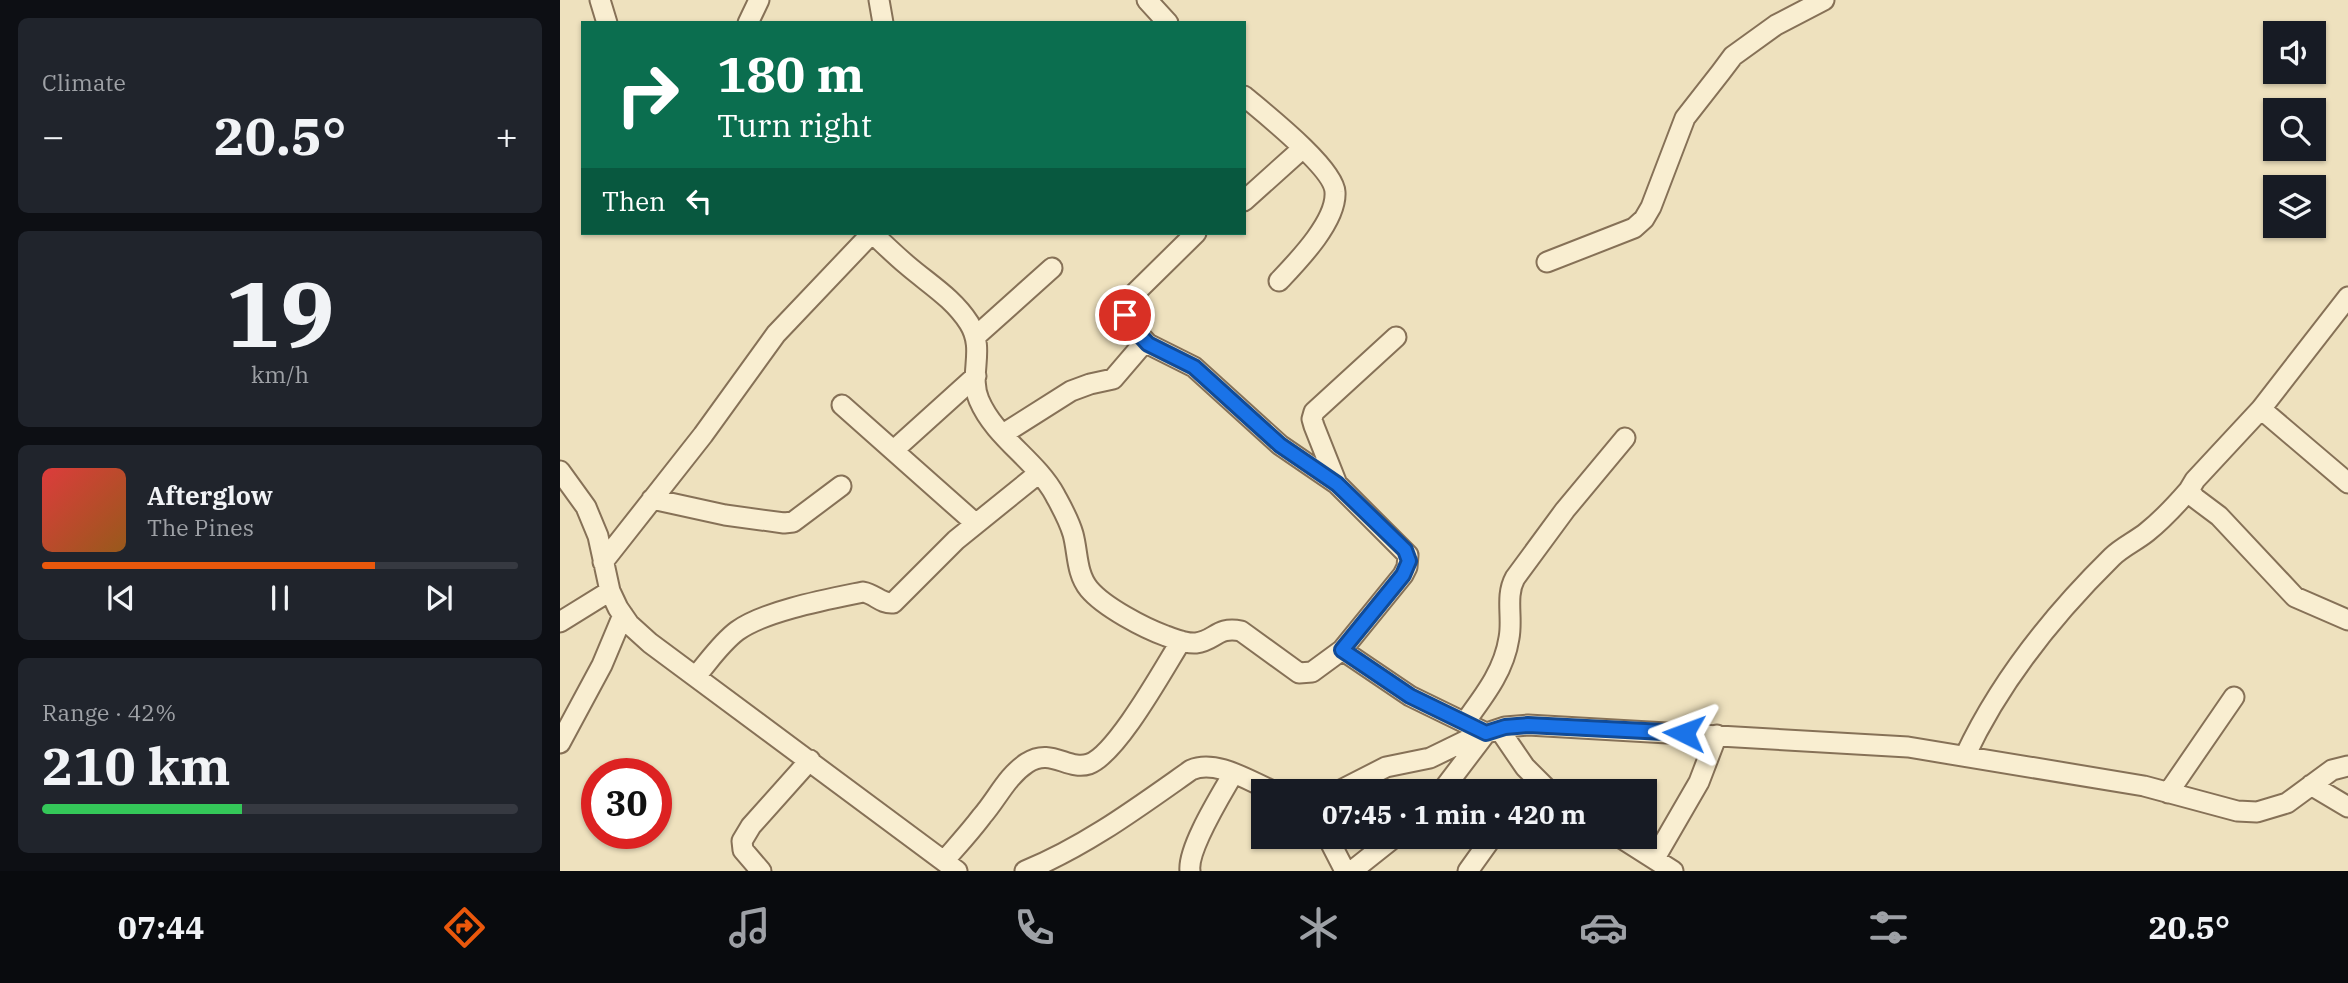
<!DOCTYPE html>
<meta charset="utf-8">
<style>
body{margin:0;font-family:"IBM Plex Serif",serif;background:#20242c;color:#f1f3f6;height:100vh;display:flex;flex-direction:column;font-size:26px;white-space:nowrap}
*{box-sizing:border-box;margin:0}
p{font-size:23px;color:#9ea1a6}
.icon{flex:none;width:38px;height:38px;fill:none;stroke:currentColor;stroke-width:2;stroke-linecap:round;stroke-linejoin:round}
.map{position:relative;flex:1;overflow:hidden}
.drawer{display:flex;flex-direction:column;gap:18px;padding:18px;background:#0d0f14;width:560px}
.drawer>*{flex:none}
.guide{position:absolute;left:21px;top:21px;width:665px;height:214px;border-radius:0px;box-shadow:0 2px 5px #0004;background:#0b6e4f;color:#fff;overflow:hidden}
.controls{position:absolute;left:1703px;top:21px;display:grid;gap:14px}
.controls a{display:grid;place-items:center;width:63px;height:63px;border-radius:0px;background:#171b24;box-shadow:0 2px 5px #0004;font-size:35px}
.speed{position:absolute;left:21px;top:758px;display:flex;gap:14px;font-size:35px;font-weight:700;text-align:center}
.speed>*{display:grid;place-content:center;width:91px;height:91px;border-radius:50%;background:#171b24;box-shadow:0 2px 5px #0004;line-height:1}
.speed .limit{border:10px solid #d22;background:#fff;color:#111}
.pin{position:absolute;display:grid;place-items:center;width:60px;height:60px;color:#fff;margin:-30px;border:4px solid #fff;border-radius:50%;box-shadow:0 2px 7px #0007}
.me{position:absolute;width:77px;margin:-38px;rotate:273deg;stroke-linejoin:round;filter:drop-shadow(0 0 5px #0008)}
.turn{display:flex;align-items:center;gap:24px;height:147px;padding:0 21px;font-size:32px}
.turn .icon{width:91px;height:91px;stroke-width:2.5}
.turn b{display:block;font-size:49px;line-height:60px}
.then{display:flex;align-items:center;height:66px;padding:0 21px;background:#0003;gap:14px;font-size:26px}
.big{font-size:52px;font-weight:800;line-height:1.1}
.drawer .card{flex:1;display:flex;flex-direction:column;justify-content:center;gap:10px;min-width:0;padding:0 24px;border-radius:10px;background:#20242c}
.drawer .dial{align-items:center;gap:0}
.dial b{font-size:91px;line-height:1}
.song{display:flex;align-items:center;gap:21px}
.cover{width:84px;height:84px;border-radius:10px;background:linear-gradient(135deg,hsl(0 70% 55%),hsl(30 70% 35%))}
.played{height:7px;border-radius:4px;background:linear-gradient(90deg,#ea580c 70%,#363941 70%)}
.keys{display:flex;justify-content:space-around;direction:ltr}
.heat{display:flex;justify-content:space-between;align-items:center;font-size:38px;direction:ltr}
.charge{height:10px;border-radius:5px;background:linear-gradient(90deg,#34c759 42%,#363941 0)}
.trip{position:absolute;left:691px;top:779px;width:406px;height:70px;border-radius:0px;background:#171b24;box-shadow:0 2px 5px #0004;font-weight:800;line-height:70px;text-align:center}
.tabs{display:flex;height:112px;justify-content:space-around;align-items:center;background:#090b0e;color:#9ea1a6}
.tabs .icon{width:49px;height:49px}
.tabs .current{color:#ea580c}
.tabs b{font-size:32px;color:#f1f3f6}
main{display:flex;flex:1;min-height:0}
.map>svg:first-child{display:block}
</style>
<main>
<section class="drawer">
<div class="card"><p>Climate</p>
<div class="heat"><a>−</a><b class="big">20.5°</b><a>+</a></div>
</div>
<div class="card dial"><b>19</b><p>km/h</p></div>
<div class="card">
<div class="song"><i class="cover"></i><div><b>Afterglow</b><p>The Pines</p></div></div>
<div class="played"></div>
<div class="keys"><svg class="icon" aria-label="previous" viewBox="0 0 24 24"><path d="M18 5L8 12l10 7zM5 5v14"/></svg><svg class="icon" aria-label="pause" viewBox="0 0 24 24"><path d="M8 5v14M16 5v14"/></svg><svg class="icon" aria-label="next" viewBox="0 0 24 24"><path d="M6 5l10 7-10 7zM19 5v14"/></svg></div>
</div>
<div class="card"><p>Range · 42%</p><b class="big">210 km</b><div class="charge"></div></div>
</section>
<div class="map">
<svg width="1788" height="871" viewBox="0 0 1788 871">
<rect width="100%" height="100%" fill="#eee1be"/>
<g fill="none" stroke-linecap="round" stroke-linejoin="round">
<!-- minor casing -->
<g stroke="#867157" stroke-width="23">
<path id="minor" d="M40 0 47 23
M319 0 323 23
M587 0 608 23
M188 23 199 0
M684 96C704 113 774 168 775 192 777 221 738 261 719 281
M684 201 743 148
M312 233C324 244 335 255 347 265 369 284 393 298 409 323 426 350 408 374 419 400 435 438 476 460 495 495 502 508 509 520 513 534 518 552 516 573 529 589 544 607 584 628 606 636 615 639 626 644 636 643 655 641 657 626 681 631L739 673 752 672 782 650 850 696 926 733 882 791
M987 262 1074 228 1084 219 1091 207 1125 118 1161 72 1173 56 1216 25 1264 0
M1788 297 1701 409 1635 480 1629 490 1635 498 1659 516 1735 597 1788 620
M415 337 492 268
M588 344C570 324 557 318 575 293L636 233
M282 405 415 523
M1701 409 1788 483
M443 434 511 391 530 384 553 379 583 344H588L634 367 720 445 777 484 848 555 847 567 843 575 782 650
M334 450 416 376
M0 471 26 507 38 536 50 591 58 608 69 624 90 643 397 871
M777 484 754 426 752 419 754 412 836 337
M92 499 165 515 224 523 233 522 281 486
M43 562 143 435 216 334 312 233
M0 622 50 591
M136 676C149 661 161 643 177 631 204 611 269 599 303 592 315 594 321 604 333 603L396 540 479 473
M905 722C924 696 944 671 949 638 953 618 945 596 955 578L1005 510 1065 438
M939 729 965 767 989 791
M0 743 42 665 63 615
M1405 756C1440 681 1493 615 1552 557 1562 547 1576 541 1587 532 1602 520 1616 505 1629 490
M1751 785 1788 807
M779 791 826 767 870 758 909 739 945 727 968 725 1348 747 1584 786 1677 811 1697 812 1727 803 1772 770 1788 766
M1608 793 1674 697
M767 836 785 871
M1058 836 1113 871
M1095 858 1139 782 1157 735
M384 861C397 846 410 832 422 816 437 799 447 776 467 763 491 747 508 771 529 764 557 754 604 668 621 641
M201 871 183 850 182 841 191 826 250 760
M465 871C526 846 577 808 631 770 656 759 689 781 713 791
M630 871C627 849 661 795 673 774
M792 871 836 836
M908 871 933 836"/>
</g>
<!-- minor -->
<use href="#minor" stroke="#f9eed1" stroke-width="19"/>
</g>
<g fill="none" stroke-linecap="round" stroke-linejoin="round">
<!-- route casing -->
<g stroke="#114b97" stroke-width="18">
<path id="route" d="M565 315 568 322 588 344 634 367 720 445 777 484 845 550 849 561 843 575 782 650 850 696 926 733 945 727 968 725 1124 733"/>
</g>
<!-- route -->
<use href="#route" stroke="#1a73e8" stroke-width="12"/>
</g>
</svg>
<div class="controls">
<a><svg class="icon" aria-label="sound" viewBox="0 0 24 24"><path d="M4 9h4l5-4v14l-5-4H4zM17 9q2 3 0 6"/></svg></a>
<a><svg class="icon" aria-label="search" viewBox="0 0 24 24"><circle cx="10" cy="10" r="6"/><path d="M15 15l6 6"/></svg></a>
<a><svg class="icon" aria-label="layers" viewBox="0 0 24 24"><path d="M12 4l9 5-9 5-9-5zM3 14l9 5 9-5"/></svg></a>
</div>
<div class="speed"><div class="limit">30</div></div>
<div class="pin" style="left:565px;top:315px;background:#d93025"><svg class="icon" aria-label="arrive" viewBox="0 0 24 24"><path d="M6 21V4h12l-3 4 3 4H6"/></svg></div>
<svg class="me" style="left:1124px;top:733px" viewBox="-20 -20 40 40"><path d="M0-17L14 15 0 8-14 15z" fill="#1a73e8" stroke="#fff" stroke-width="4"/></svg>
<div class="trip">07:45 · 1 min · 420 m</div>
<div class="guide">
<div class="turn"><svg class="icon" aria-label="right" viewBox="0 0 24 24"><path d="M7 20v-9h11M14 6l5 5-5 5"/></svg><div><b>180 m</b>Turn right</div></div>
<div class="then">Then<svg class="icon" aria-label="left" viewBox="0 0 24 24"><path d="M17 20v-9H6M10 6l-5 5 5 5"/></svg></div>
</div>
</div>
</main>
<nav class="tabs">
<b>07:44</b>
<svg class="icon current" aria-label="directions" viewBox="0 0 24 24"><path d="M12 3l9 9-9 9-9-9zM9 14v-3h6M13 9l2 2-2 2"/></svg>
<svg class="icon" aria-label="music" viewBox="0 0 24 24"><path d="M9 18V5l10-2v13"/><circle cx="6" cy="18" r="3"/><circle cx="16" cy="16" r="3"/></svg>
<svg class="icon" aria-label="phone" viewBox="0 0 24 24"><path d="M5 4h4l2 5-3 2q2 4 5 5l2-3 5 2v4C11 20 4 13 5 4z"/></svg>
<svg class="icon" aria-label="climate" viewBox="0 0 24 24"><path d="M12 3v18M4 7l16 10M4 17L20 7"/></svg>
<svg class="icon" aria-label="car" viewBox="0 0 24 24"><path d="M5 17H2v-5l4-1 3-4h7l3 4 3 1v5h-3M9 17h6M6 11h13"/><circle cx="7" cy="17" r="2"/><circle cx="17" cy="17" r="2"/></svg>
<svg class="icon" aria-label="filters" viewBox="0 0 24 24"><path d="M4 7h16M4 17h16"/><circle cx="9" cy="7" r="2"/><circle cx="15" cy="17" r="2"/></svg>
<b>20.5°</b>
</nav>
